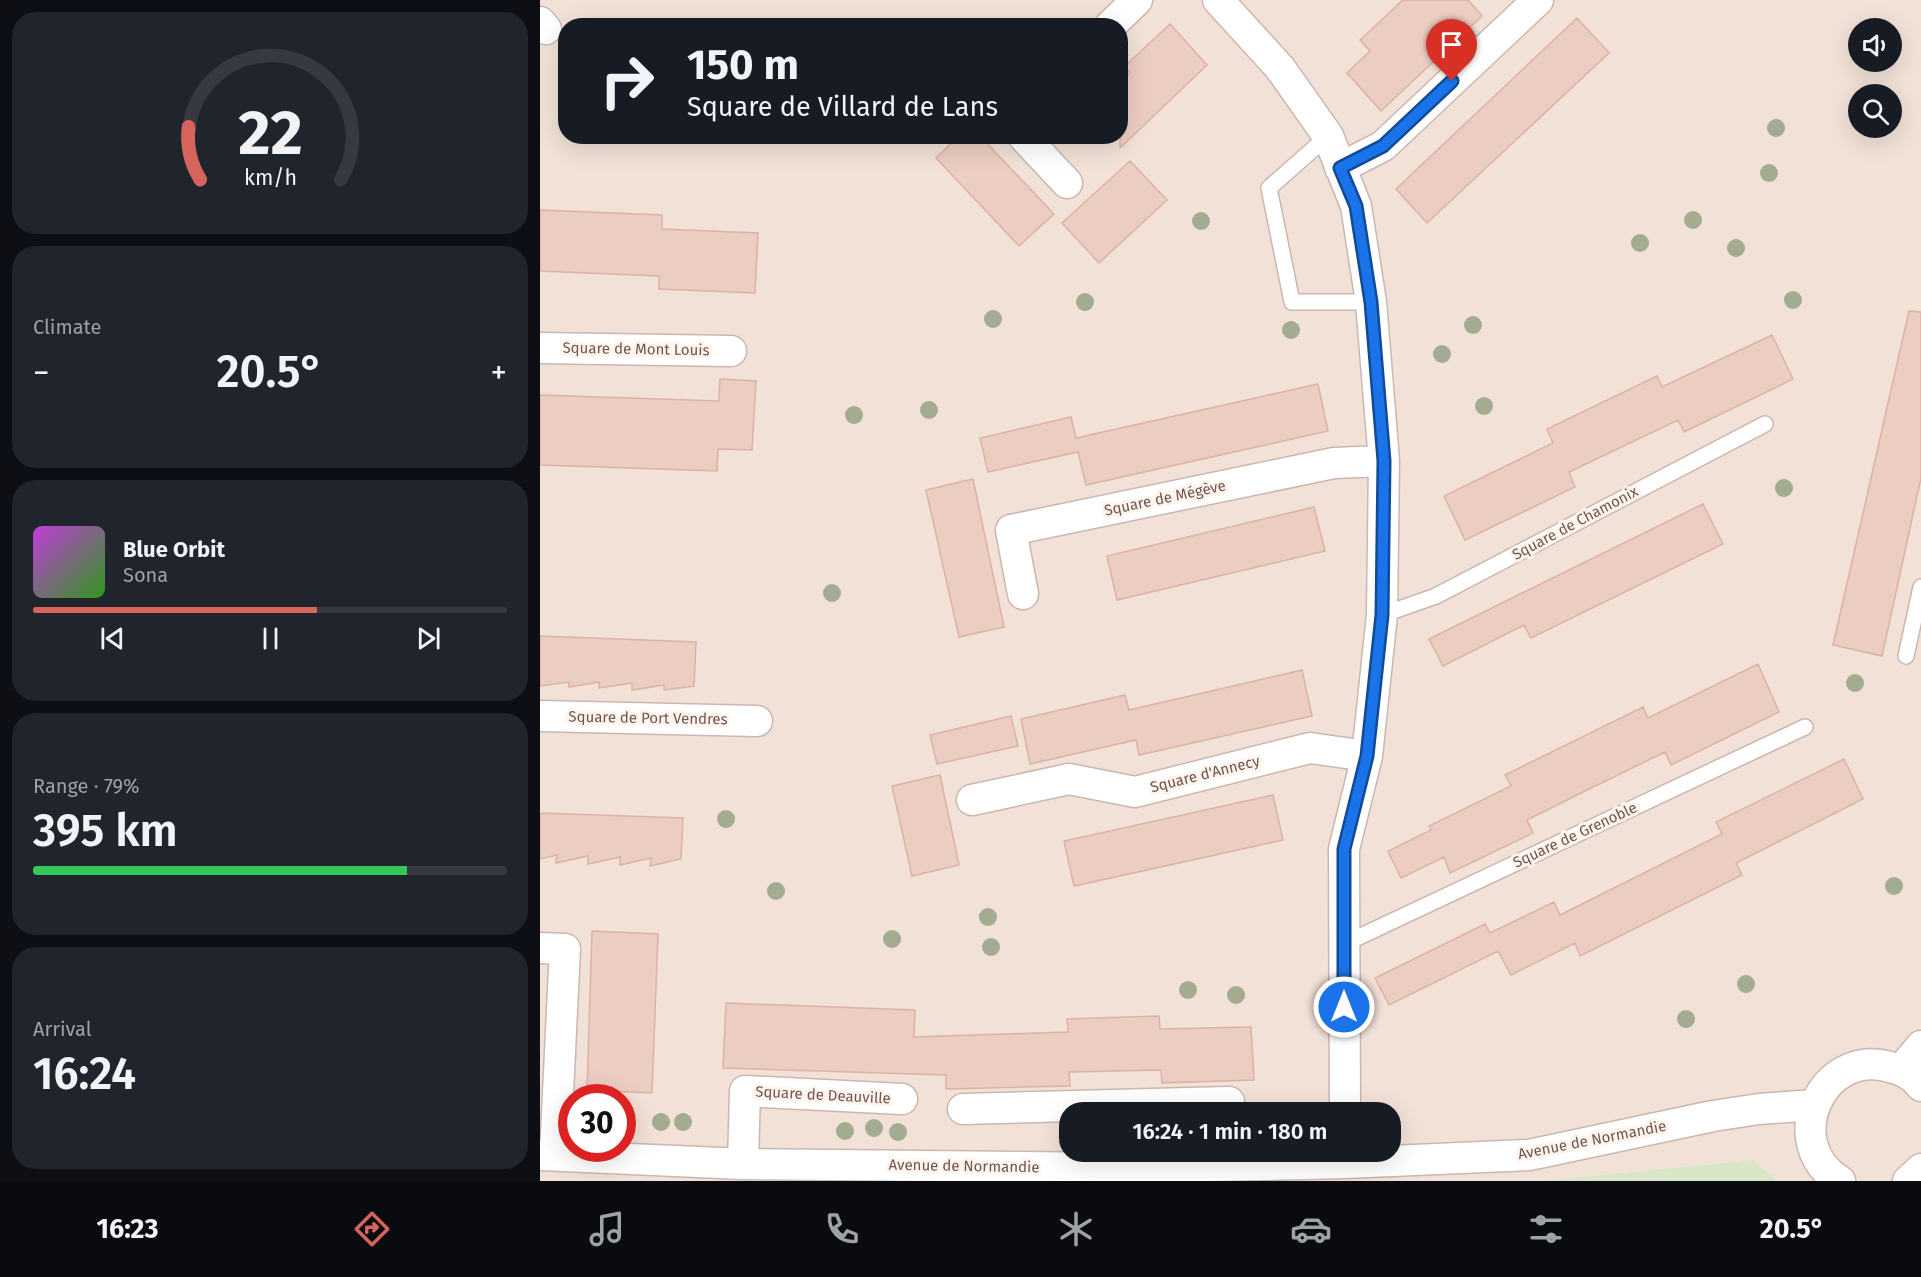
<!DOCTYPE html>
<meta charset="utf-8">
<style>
body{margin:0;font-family:"Fira Sans",sans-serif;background:#20242c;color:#f1f3f6;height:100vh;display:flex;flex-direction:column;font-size:22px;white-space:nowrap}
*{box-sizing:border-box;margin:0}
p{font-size:20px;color:#9ea1a6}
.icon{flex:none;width:33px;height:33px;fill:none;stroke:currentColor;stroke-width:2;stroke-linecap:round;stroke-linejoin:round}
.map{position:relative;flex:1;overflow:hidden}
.sheet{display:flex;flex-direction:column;gap:12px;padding:12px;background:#0d0f14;width:540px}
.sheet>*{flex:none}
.banner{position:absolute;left:18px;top:18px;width:570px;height:126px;border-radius:24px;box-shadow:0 6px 24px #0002;background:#171b24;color:#f1f3f6;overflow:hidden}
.fabs{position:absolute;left:1308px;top:18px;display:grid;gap:12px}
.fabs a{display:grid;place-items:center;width:54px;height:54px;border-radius:50%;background:#171b24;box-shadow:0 6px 24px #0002;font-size:30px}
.speed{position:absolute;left:18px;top:1084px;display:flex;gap:12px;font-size:30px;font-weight:700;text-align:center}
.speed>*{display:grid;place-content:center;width:78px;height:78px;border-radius:50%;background:#171b24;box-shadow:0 6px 24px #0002;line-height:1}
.speed .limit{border:9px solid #d22;background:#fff;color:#111}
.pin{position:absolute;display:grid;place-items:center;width:51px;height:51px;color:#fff;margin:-62px -26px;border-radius:50% 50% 50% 0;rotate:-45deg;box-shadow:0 0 6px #0007}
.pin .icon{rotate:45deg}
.me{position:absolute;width:66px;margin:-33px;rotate:0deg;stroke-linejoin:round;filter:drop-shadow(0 0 4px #0008)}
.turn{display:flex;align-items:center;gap:21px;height:126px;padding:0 30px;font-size:27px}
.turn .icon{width:78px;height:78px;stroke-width:2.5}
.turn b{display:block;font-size:42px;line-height:51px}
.big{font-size:45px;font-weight:600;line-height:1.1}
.sheet .widget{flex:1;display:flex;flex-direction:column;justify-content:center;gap:9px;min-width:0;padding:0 21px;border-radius:24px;background:#20242c}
.sheet .dial{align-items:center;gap:0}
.dial svg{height:156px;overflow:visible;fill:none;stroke:#363941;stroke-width:7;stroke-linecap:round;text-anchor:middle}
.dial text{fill:#f1f3f6;stroke:none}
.song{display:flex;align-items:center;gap:18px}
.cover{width:72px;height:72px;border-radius:9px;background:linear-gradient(135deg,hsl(290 70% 55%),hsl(110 70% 35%))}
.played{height:6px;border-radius:3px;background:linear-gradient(90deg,#d6645a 60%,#363941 60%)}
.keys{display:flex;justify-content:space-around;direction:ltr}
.heat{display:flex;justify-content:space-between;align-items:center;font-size:33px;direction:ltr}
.charge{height:9px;border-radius:4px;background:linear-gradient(90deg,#34c759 79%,#363941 0)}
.trip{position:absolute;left:519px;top:1102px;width:342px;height:60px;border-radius:24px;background:#171b24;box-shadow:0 6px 24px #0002;font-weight:600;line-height:60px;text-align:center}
.dock{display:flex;height:96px;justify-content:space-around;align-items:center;background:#090b0e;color:#9ea1a6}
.dock .icon{width:42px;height:42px}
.dock .on{color:#d6645a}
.dock b{font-size:27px;color:#f1f3f6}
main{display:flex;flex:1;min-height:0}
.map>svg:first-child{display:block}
</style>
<main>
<section class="sheet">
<div class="widget dial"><svg viewBox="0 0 100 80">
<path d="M14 69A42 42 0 1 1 86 69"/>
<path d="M14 69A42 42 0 0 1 8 42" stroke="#d6645a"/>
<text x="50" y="56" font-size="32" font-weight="700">22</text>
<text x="50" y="72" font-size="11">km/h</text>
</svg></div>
<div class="widget"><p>Climate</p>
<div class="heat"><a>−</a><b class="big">20.5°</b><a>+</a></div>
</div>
<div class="widget">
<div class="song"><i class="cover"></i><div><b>Blue Orbit</b><p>Sona</p></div></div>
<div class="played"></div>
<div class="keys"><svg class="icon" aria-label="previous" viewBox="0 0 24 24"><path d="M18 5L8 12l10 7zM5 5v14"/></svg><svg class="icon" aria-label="pause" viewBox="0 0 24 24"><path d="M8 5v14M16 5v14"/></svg><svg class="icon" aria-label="next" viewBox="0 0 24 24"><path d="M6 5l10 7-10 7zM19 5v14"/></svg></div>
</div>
<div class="widget"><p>Range · 79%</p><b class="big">395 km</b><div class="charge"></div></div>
<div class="widget"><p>Arrival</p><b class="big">16:24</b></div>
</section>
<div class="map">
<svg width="1381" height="1181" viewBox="0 0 1381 1181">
<rect width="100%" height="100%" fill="#faf0e7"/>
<!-- residential -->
<path fill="#f1e1d7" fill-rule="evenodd" d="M0 0H1381V1181H1238L1212 1160 1000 1181H0ZM26 26H580V136H26ZM1318 28H1352V62H1318ZM1318 94H1352V128H1318ZM32 1098H82V1149H32ZM530 1113H850V1152H530Z"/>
<!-- green -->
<path fill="#d8e6c7" d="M1212 1160 1238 1181H1000Z"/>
<!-- building -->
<path fill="#eccdc2" stroke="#ddb2a4" stroke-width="1.5" d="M863 0H928L942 16 841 111 807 73 830 51 820 40Z
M1037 18 1069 53 887 223 856 189Z
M630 24 667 65 580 148V82L590 73 585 66Z
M419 136H440L514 214 479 246 396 158Z
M590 161 627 200 559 263 522 223Z
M0 210 122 215V229L218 233 215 293 119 289V276L0 271Z
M1369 311 1381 312V478L1342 656 1293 645Z
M1232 335 1253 379 1144 432 1138 420 1029 472 1035 487 925 540 904 496 1013 443 1007 429 1117 376 1122 387Z
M180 379 216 381 212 450 178 449 177 471 0 465V395L179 401Z
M778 384 788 431 546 485 538 452 448 472 440 438 531 417 536 438Z
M433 479 464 627 419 637 386 490Z
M1163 504 1183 544 991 638 984 625 903 666 889 639Z
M774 507 785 551 577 600 567 556Z
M0 636 156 642 154 686 124 690V685L92 690V683L59 688V682L29 687V682L0 686Z
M1218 664 1239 712 1131 765 1125 752 1041 793 987 820 993 833 910 873 904 857 861 878 848 851 891 830 889 826 971 786 965 775 1103 707 1108 718Z
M762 670 772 716 599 755 596 740 490 764 481 719 585 695 589 710Z
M471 716 478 746 397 764 390 735Z
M1304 759 1323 799 1196 863 1202 875 1040 956 1035 943 971 975 958 951 849 1005 835 978 945 924 950 933 1014 902 1020 915 1182 834 1176 822Z
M400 775 419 865 372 876 352 786Z
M733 795 743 840 534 886 524 841Z
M0 813 143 818 141 859 110 866 111 858 80 865V857L48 864V856L16 863 17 855 0 859Z
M52 931 118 934 112 1093 47 1090Z
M186 1003 375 1010 374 1037 528 1032 527 1019 619 1016 620 1029 711 1027 714 1080 622 1083 621 1070 529 1072 530 1086 406 1089V1075L183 1068Z"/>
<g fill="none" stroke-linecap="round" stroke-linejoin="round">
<!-- service casing -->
<g stroke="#cbb7af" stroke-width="18">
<path id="service" d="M788 136 729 188 752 302H831
M842 615 896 596 1225 424
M1366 656 1381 587
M804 944 1265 727"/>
</g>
<!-- minor casing -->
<g stroke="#cbb7af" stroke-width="33">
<path id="minor" d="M678 0 740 68 788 136 816 206 831 302 844 461 842 615 827 756 804 849 805 1113
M0 22 6 29
M570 26 597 0
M483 136 527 183
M800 168 843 146 998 0
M0 348 191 351
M483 594 471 530 794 463 844 461
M0 716 217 721
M432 800 529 779 595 792 770 748 827 756
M0 948 25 949 15 1155
M1361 1070 1381 1046
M423 1109 689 1102
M0 1155 203 1164 580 1168 805 1163 989 1155 1173 1116 1219 1109 1274 1105
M203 1164 205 1091 362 1099
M1300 1181C1239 1144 1281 1047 1350 1067 1362 1070 1374 1076 1381 1086
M1368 1181 1381 1169"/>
</g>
<!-- service -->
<use href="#service" stroke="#fff" stroke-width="15"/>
<!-- minor -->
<use href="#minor" stroke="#fff" stroke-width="30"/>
</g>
<!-- trees -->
<g fill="#a3ac90">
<circle cx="1236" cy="128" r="9"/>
<circle cx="1229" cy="173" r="9"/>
<circle cx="1153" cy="220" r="9"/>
<circle cx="661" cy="221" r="9"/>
<circle cx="1100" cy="243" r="9"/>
<circle cx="1196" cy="248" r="9"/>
<circle cx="1253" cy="300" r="9"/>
<circle cx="545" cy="302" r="9"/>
<circle cx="453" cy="319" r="9"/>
<circle cx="933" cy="325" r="9"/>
<circle cx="751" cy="330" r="9"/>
<circle cx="902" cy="354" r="9"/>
<circle cx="944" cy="406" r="9"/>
<circle cx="389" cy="410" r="9"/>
<circle cx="314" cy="415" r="9"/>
<circle cx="1244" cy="488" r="9"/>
<circle cx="292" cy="593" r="9"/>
<circle cx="1315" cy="683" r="9"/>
<circle cx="186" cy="819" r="9"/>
<circle cx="1354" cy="886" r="9"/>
<circle cx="236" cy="891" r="9"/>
<circle cx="448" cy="917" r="9"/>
<circle cx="352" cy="939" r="9"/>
<circle cx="451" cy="947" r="9"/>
<circle cx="1206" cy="984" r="9"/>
<circle cx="648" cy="990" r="9"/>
<circle cx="696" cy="995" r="9"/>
<circle cx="1146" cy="1019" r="9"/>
<circle cx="121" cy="1122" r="9"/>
<circle cx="143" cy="1122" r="9"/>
<circle cx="334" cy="1128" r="9"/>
<circle cx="305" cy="1131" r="9"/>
<circle cx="358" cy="1132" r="9"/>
</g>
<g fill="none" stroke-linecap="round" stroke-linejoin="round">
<!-- route casing -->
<g stroke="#114b97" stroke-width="15">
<path id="route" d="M804 1007V849L827 756 842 615 844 461 831 302 816 206 800 168 843 146 912 81"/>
</g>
<!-- route -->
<use href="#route" stroke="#1a73e8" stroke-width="10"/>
</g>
<g text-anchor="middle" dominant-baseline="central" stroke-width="6" stroke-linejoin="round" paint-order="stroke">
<!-- street labels -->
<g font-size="15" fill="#71564e" stroke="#fdf4ed">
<text transform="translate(96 349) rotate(1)">Square de Mont Louis</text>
<text transform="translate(625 498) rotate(-12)">Square de Mégève</text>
<text transform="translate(1035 523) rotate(-28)">Square de Chamonix</text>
<text transform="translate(108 718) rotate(1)">Square de Port Vendres</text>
<text transform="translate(665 774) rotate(-14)">Square d'Annecy</text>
<text transform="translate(1035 835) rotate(-25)">Square de Grenoble</text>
<text transform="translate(283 1095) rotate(3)">Square de Deauville</text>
<text transform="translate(1052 1140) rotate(-11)">Avenue de Normandie</text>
<text transform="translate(424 1166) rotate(1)">Avenue de Normandie</text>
</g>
</g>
</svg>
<div class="fabs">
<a><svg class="icon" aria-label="sound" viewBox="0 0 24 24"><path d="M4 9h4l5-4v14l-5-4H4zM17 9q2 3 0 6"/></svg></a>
<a><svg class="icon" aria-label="search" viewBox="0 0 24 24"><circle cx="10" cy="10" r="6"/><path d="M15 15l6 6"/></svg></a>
</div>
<div class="speed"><div class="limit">30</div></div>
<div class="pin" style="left:912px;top:81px;background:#d93025"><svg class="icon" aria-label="arrive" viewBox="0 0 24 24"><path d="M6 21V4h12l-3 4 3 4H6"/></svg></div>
<svg class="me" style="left:804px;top:1007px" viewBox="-20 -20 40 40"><circle r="17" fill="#1a73e8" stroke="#fff" stroke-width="3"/><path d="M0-11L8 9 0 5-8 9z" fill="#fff"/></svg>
<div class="trip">16:24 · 1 min · 180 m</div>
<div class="banner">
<div class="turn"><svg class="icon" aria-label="right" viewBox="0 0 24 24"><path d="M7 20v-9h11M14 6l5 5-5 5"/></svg><div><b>150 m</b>Square de Villard de Lans</div></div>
</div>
</div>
</main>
<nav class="dock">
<b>16:23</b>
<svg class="icon on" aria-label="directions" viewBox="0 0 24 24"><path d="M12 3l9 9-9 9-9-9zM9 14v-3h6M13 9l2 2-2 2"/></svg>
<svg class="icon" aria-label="music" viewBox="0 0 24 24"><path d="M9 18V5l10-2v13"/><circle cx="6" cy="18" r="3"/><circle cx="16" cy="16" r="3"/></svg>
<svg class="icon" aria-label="phone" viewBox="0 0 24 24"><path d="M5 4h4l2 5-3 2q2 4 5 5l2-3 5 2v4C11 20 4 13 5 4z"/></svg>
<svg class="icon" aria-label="climate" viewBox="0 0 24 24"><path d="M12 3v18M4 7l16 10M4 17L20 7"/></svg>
<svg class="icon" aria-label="car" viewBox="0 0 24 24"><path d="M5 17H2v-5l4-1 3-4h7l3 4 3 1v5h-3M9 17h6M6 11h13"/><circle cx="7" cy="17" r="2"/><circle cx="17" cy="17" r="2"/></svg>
<svg class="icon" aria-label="filters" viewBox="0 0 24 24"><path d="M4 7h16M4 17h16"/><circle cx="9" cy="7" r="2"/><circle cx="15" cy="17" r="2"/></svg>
<b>20.5°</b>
</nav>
